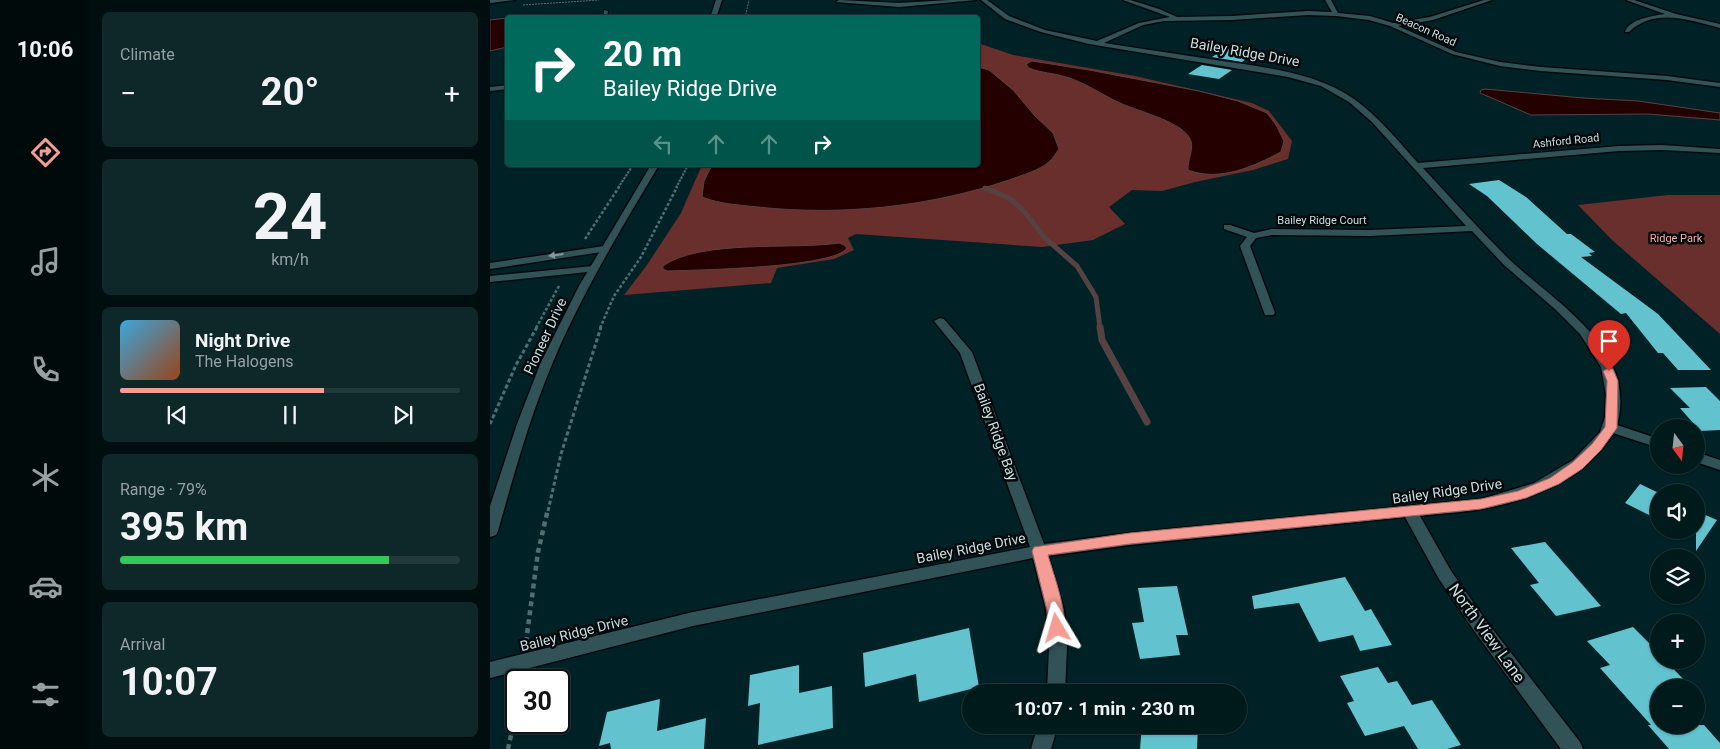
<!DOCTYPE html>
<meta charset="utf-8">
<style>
body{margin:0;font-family:Roboto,sans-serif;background:#0e2729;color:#f1f3f6;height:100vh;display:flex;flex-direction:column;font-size:19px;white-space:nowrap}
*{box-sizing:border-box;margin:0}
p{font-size:16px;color:#95a1a3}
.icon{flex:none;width:28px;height:28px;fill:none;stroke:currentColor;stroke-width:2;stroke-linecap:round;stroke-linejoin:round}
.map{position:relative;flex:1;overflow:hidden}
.panel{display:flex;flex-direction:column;gap:12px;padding:12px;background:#000e0f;width:400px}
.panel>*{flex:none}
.guide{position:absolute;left:15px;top:15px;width:475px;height:152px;border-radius:5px;box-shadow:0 1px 4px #0004,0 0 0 1px #22383b;background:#00695c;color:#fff;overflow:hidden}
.needle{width:32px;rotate:165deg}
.buttons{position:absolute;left:1160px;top:419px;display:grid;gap:10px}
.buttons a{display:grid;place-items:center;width:55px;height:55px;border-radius:50%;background:#001a1c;box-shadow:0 1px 4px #0004,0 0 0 1px #22383b;font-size:25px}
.speed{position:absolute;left:15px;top:669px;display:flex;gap:10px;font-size:25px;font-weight:700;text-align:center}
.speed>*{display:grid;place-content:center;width:65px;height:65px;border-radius:50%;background:#001a1c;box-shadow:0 1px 4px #0004,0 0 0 1px #22383b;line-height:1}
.speed .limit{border:2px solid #111;border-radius:8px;background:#fff;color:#111}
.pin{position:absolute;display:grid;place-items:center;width:42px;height:42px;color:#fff;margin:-51px -21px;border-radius:50% 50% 50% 0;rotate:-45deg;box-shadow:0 0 5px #0007}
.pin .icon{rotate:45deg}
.me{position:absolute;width:55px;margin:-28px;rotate:353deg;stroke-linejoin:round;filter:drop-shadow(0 0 4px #0008)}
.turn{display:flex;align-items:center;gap:18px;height:105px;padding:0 15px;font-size:22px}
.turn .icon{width:65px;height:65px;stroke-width:2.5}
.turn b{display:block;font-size:35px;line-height:42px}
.lanes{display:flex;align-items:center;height:48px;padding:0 15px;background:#0003;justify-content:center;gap:25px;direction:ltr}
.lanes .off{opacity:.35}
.big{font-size:38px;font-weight:700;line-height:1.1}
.panel .card{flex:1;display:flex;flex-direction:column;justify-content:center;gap:8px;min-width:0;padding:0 18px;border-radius:8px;background:#0e2729}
.panel .dial{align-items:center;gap:0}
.dial b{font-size:65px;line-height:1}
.song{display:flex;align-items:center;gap:15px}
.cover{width:60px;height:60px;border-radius:8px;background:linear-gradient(135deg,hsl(200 70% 55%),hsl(20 70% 35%))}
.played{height:5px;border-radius:2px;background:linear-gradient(90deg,#f59c95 60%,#22383b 60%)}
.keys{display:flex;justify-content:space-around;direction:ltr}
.heat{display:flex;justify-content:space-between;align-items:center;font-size:28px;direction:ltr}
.charge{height:8px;border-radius:4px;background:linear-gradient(90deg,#34c759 79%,#22383b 0)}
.trip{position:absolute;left:472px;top:684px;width:285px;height:50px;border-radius:25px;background:#001a1c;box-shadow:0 1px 4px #0004,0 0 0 1px #22383b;font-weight:700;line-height:50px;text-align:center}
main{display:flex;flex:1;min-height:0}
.dock{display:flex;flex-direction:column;width:90px;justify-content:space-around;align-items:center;background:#000a0b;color:#95a1a3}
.dock .icon{width:35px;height:35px}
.dock .current{color:#f59c95}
.dock b{font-size:22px;color:#f1f3f6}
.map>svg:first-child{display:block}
</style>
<main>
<nav class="dock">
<b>10:06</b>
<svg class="icon current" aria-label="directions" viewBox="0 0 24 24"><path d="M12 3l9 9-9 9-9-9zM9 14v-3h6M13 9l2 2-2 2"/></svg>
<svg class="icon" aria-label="music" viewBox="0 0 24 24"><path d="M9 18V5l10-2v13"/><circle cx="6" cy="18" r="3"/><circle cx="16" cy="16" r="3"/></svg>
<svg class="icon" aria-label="phone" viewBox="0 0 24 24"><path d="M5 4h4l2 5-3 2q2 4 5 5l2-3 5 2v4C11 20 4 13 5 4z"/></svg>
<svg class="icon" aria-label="climate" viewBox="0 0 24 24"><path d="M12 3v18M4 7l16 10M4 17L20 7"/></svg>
<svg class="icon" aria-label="car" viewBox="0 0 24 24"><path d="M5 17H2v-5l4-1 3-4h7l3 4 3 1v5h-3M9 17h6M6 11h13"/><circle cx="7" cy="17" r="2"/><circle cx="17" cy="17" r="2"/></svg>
<svg class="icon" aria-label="filters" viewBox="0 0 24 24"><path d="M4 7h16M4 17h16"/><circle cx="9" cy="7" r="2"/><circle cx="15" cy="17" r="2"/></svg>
</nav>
<section class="panel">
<div class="card"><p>Climate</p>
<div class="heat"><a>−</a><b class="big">20°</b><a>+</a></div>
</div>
<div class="card dial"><b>24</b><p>km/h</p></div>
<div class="card">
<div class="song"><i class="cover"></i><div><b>Night Drive</b><p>The Halogens</p></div></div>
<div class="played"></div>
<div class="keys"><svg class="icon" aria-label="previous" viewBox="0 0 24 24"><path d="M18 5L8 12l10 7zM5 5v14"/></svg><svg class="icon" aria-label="pause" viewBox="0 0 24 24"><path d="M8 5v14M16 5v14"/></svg><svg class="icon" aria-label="next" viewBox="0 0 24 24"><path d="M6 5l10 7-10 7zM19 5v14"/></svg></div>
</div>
<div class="card"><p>Range · 79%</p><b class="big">395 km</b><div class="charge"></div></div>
<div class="card"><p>Arrival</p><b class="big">10:07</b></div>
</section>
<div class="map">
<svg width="1230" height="749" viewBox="0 0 1230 749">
<rect width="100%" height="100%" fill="#002226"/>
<!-- green -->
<path fill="#692f2c" d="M488 43 523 55 645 76 762 103 779 111 802 141 798 159 763 170 705 182 672 191 642 190 619 207 635 224 603 240 552 247 366 234 358 238 364 250 344 259 287 268 281 283 134 295 157 265 191 213 212 165H488Z
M1178 195H1230V334L1122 240 1088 205Z"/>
<!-- water -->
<path fill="#250000" stroke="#574243" d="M17 18V47L0 51V20Z
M542 61 599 70 709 91 748 101 777 113 786 125 794 141 791 152C762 167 730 182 698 170 697 159 706 147 699 137 688 120 646 111 628 102 611 94 594 82 576 77 564 73 551 73 539 68L536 64Z
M488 67 499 70 523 90 545 116 563 133 569 149C566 153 563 158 560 161 549 171 532 175 519 180 439 207 351 216 268 207 249 205 230 204 212 197L214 181 222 165H488Z
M995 89 1093 98 1148 101 1230 113V120L1158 114 1041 115 990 93 991 90Z
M349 243 354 245 357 248C344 268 205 270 177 271L173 269V266C211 239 302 250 349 243Z"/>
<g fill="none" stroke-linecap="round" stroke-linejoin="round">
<!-- stream-far1 -->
<path stroke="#574243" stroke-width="5" d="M495 188 519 198 533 210 555 238 587 266 606 297 610 328"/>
<!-- stream -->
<path stroke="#574243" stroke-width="7" d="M610 327 612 340 657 422"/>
</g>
<!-- building -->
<path fill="#62c3cf" d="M736 48 765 52 752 62 722 57Z
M712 65 742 70 729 79 698 74Z
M1009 180 1036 197 1077 234H1081L1105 252 1099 253 1102 256 1091 257 1168 314 1221 370H1188L1173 353H1168L1136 313 1131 314 1047 244 997 196 979 184Z
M1216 387 1230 401V430L1210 431 1190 408H1200L1180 388Z
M1150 484 1169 493V520L1135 503Z
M1206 511 1227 520 1206 551Z
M1055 542 1111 606 1066 616 1040 585 1049 583 1021 548Z
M855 577 875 611 881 609 902 645 870 651 863 635 829 642 809 603 764 609 762 596Z
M687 586 698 635H686L690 655 650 659 642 623 654 622 648 588Z
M1143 627 1169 653V660H1175L1196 682 1169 688V725H1214L1230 743V749H1179L1158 725H1161L1110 668 1120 665 1097 641Z
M479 628 489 687 429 702 426 674 375 687 373 653Z
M309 665V693L342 686 343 728 268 745 270 703 258 706 260 675Z
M888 667 898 683 907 681 922 705 942 700 971 745 957 749H928L914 726 875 736 857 703 864 701 850 676Z
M170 699 167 731 216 718 214 749H121L120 743 109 746 117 712Z
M652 725H708L707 749H650Z"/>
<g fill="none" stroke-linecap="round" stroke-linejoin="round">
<!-- lane casing -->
<g stroke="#000a0d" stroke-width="2">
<path id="lane" d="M114 10 118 11 117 18H113Z"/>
</g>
<!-- street casing -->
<g stroke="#000a0d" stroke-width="3">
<path id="street" d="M460 0H486L409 7 346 2 349 0 409 3Z
M491 0H497L519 16 555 30 607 41 649 23 680 17 633 0H640L669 9 687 17 742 16 818 11 842 12 835 0H841L848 13 880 16 903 23 940 17 994 0H1002L943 20 908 26 966 52 1010 62 1051 67 1177 76 1230 83V87L1177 80 1051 71 1010 66 962 54 900 26 879 20 846 16 818 15 742 20 674 21 653 25 614 43C651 49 689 54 726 60 772 67 825 72 864 99 889 117 908 141 928 163L1129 146 1172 145 1230 149V153L1172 150 1129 151 933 168C963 200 991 232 1022 262 1068 304 1148 351 1127 425L1169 439V448L1123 433C1097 478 1040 501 991 509 971 513 950 513 930 516L961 571 997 622 1090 742 1093 749H1071L985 632 949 579 915 517 640 545 558 556 574 610 577 647 575 692H557L559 647 556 610 543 558 203 626 0 678V662L203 612 540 547 470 353 444 321 450 318 454 319 482 352 554 544 640 533 991 499 1044 483 1083 460 1110 432 1115 417 1116 395 1111 367 1090 334 1066 310 1014 265 982 231 880 236 782 235 766 238 760 246 785 313 783 315H775L750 246 757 237 734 229V225H740L764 233 782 229 880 230 976 226 882 122 859 102 831 86 798 77 599 44 551 32 515 19Z
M1136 0H1144L1186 14 1230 24V28C1200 20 1164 7 1139 32H1135C1139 19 1162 16 1175 14Z
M18 85V89L0 91V87Z
M114 246 119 249 118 251 0 269V263Z
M103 266 108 269 107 271 0 282V276Z
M1206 452 1230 460V470L1206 462Z
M548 725H568L561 749H541Z"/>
</g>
<!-- secondary casing -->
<g stroke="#000a0d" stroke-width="3">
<path id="secondary" d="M0 0H25L0 3Z
M226 0H232L226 18H220Z
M161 165H169C131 229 92 293 63 362 40 416 24 474 8 531L6 535 0 537V506L27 424 51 362 89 286Z"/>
</g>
<!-- path-far4 -->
<path stroke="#516d70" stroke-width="1" stroke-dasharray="2 1" stroke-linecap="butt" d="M33 5 109 0
M255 18 259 0"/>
<!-- path-far3 -->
<path stroke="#516d70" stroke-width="2" stroke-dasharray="2.5 1" stroke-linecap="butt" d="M128 188 143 165
M186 188 198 165"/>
<!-- path-far2 -->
<path stroke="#516d70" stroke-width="2.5" stroke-dasharray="3 2" stroke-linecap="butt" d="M95 239 129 187
M46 328 69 286
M110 328 124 296 151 257 187 187"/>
<!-- path-far1 -->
<path stroke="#516d70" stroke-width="3" stroke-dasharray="4 2.5" stroke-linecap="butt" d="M0 424 26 365 47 327
M58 511 71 454 111 327"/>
<!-- path -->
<path stroke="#516d70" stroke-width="4.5" stroke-dasharray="5 4" stroke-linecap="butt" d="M36 642 48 552 58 509
M18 749 26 713"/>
<!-- lane -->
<use href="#lane" fill="#315358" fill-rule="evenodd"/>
<!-- street -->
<use href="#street" fill="#315358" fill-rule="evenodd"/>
<!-- secondary -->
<use href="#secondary" fill="#315358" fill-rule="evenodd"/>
</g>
<!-- one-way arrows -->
<defs><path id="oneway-solid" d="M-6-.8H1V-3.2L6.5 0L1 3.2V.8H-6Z" transform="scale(1.25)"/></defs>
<use fill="#7e989c" href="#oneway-solid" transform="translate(66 255) rotate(173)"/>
<!-- route -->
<path fill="#f59c95" stroke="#9f6561" d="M1119 368 1123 369 1128 381 1127 428 1111 450 1092 469 1069 484 1036 498 991 509 640 544 558 555C563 573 580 617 572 633L567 635 561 633 559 628 557 610 542 551 544 547 640 533 991 499 1028 491 1060 478 1083 462 1102 444 1115 427 1117 381 1113 371Z"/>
<g text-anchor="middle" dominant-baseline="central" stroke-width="5" stroke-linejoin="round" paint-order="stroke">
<!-- far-street labels -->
<g font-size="11" fill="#cbdde0" stroke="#01090b">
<text transform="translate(936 30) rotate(24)">Beacon Road</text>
<text transform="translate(1076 141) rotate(-6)">Ashford Road</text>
<text x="832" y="220">Bailey Ridge Court</text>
</g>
<!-- far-park labels -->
<g font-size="11" fill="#fcaaa3" stroke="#01090b">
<text x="1186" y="238">Ridge Park</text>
</g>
<!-- street labels -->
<g font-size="14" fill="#cbdde0" stroke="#01090b">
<text transform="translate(755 52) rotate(10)">Bailey Ridge Drive</text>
<text transform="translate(55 336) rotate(-65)">Pioneer Drive</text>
<text transform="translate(506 432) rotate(70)">Bailey Ridge Bay</text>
<text transform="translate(957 491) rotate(-8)">Bailey Ridge Drive</text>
<text transform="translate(481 548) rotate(-11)">Bailey Ridge Drive</text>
<text transform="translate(84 633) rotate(-14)">Bailey Ridge Drive</text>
</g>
<!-- near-street labels -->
<g font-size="16" fill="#cbdde0" stroke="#01090b">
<text transform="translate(997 633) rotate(54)">North View Lane</text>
</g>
</g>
</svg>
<div class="buttons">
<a><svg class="needle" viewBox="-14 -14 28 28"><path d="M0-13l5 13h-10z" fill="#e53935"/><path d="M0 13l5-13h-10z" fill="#95a1a3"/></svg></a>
<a><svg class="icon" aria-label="sound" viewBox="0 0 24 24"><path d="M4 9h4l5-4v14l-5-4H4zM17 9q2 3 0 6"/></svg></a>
<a><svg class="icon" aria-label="layers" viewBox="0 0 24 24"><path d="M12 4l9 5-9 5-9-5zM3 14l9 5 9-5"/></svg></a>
<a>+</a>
<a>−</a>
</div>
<div class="speed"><div class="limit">30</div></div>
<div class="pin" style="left:1119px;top:371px;background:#d93025"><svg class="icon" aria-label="arrive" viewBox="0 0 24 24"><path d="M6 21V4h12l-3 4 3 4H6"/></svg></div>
<svg class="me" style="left:567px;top:628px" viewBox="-20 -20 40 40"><path d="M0-17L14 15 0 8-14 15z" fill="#f59c95" stroke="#fff" stroke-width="4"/></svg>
<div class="trip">10:07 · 1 min · 230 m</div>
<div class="guide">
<div class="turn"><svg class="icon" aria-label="right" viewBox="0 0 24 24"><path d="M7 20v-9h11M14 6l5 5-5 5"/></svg><div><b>20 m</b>Bailey Ridge Drive</div></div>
<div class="lanes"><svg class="icon off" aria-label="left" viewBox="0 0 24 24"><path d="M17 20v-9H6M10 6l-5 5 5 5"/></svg><svg class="icon off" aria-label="ahead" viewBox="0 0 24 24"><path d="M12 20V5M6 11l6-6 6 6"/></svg><svg class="icon off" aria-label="ahead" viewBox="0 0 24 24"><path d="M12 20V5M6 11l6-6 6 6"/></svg><svg class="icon" aria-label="right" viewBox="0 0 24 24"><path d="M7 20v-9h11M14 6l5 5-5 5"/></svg></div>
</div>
</div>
</main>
